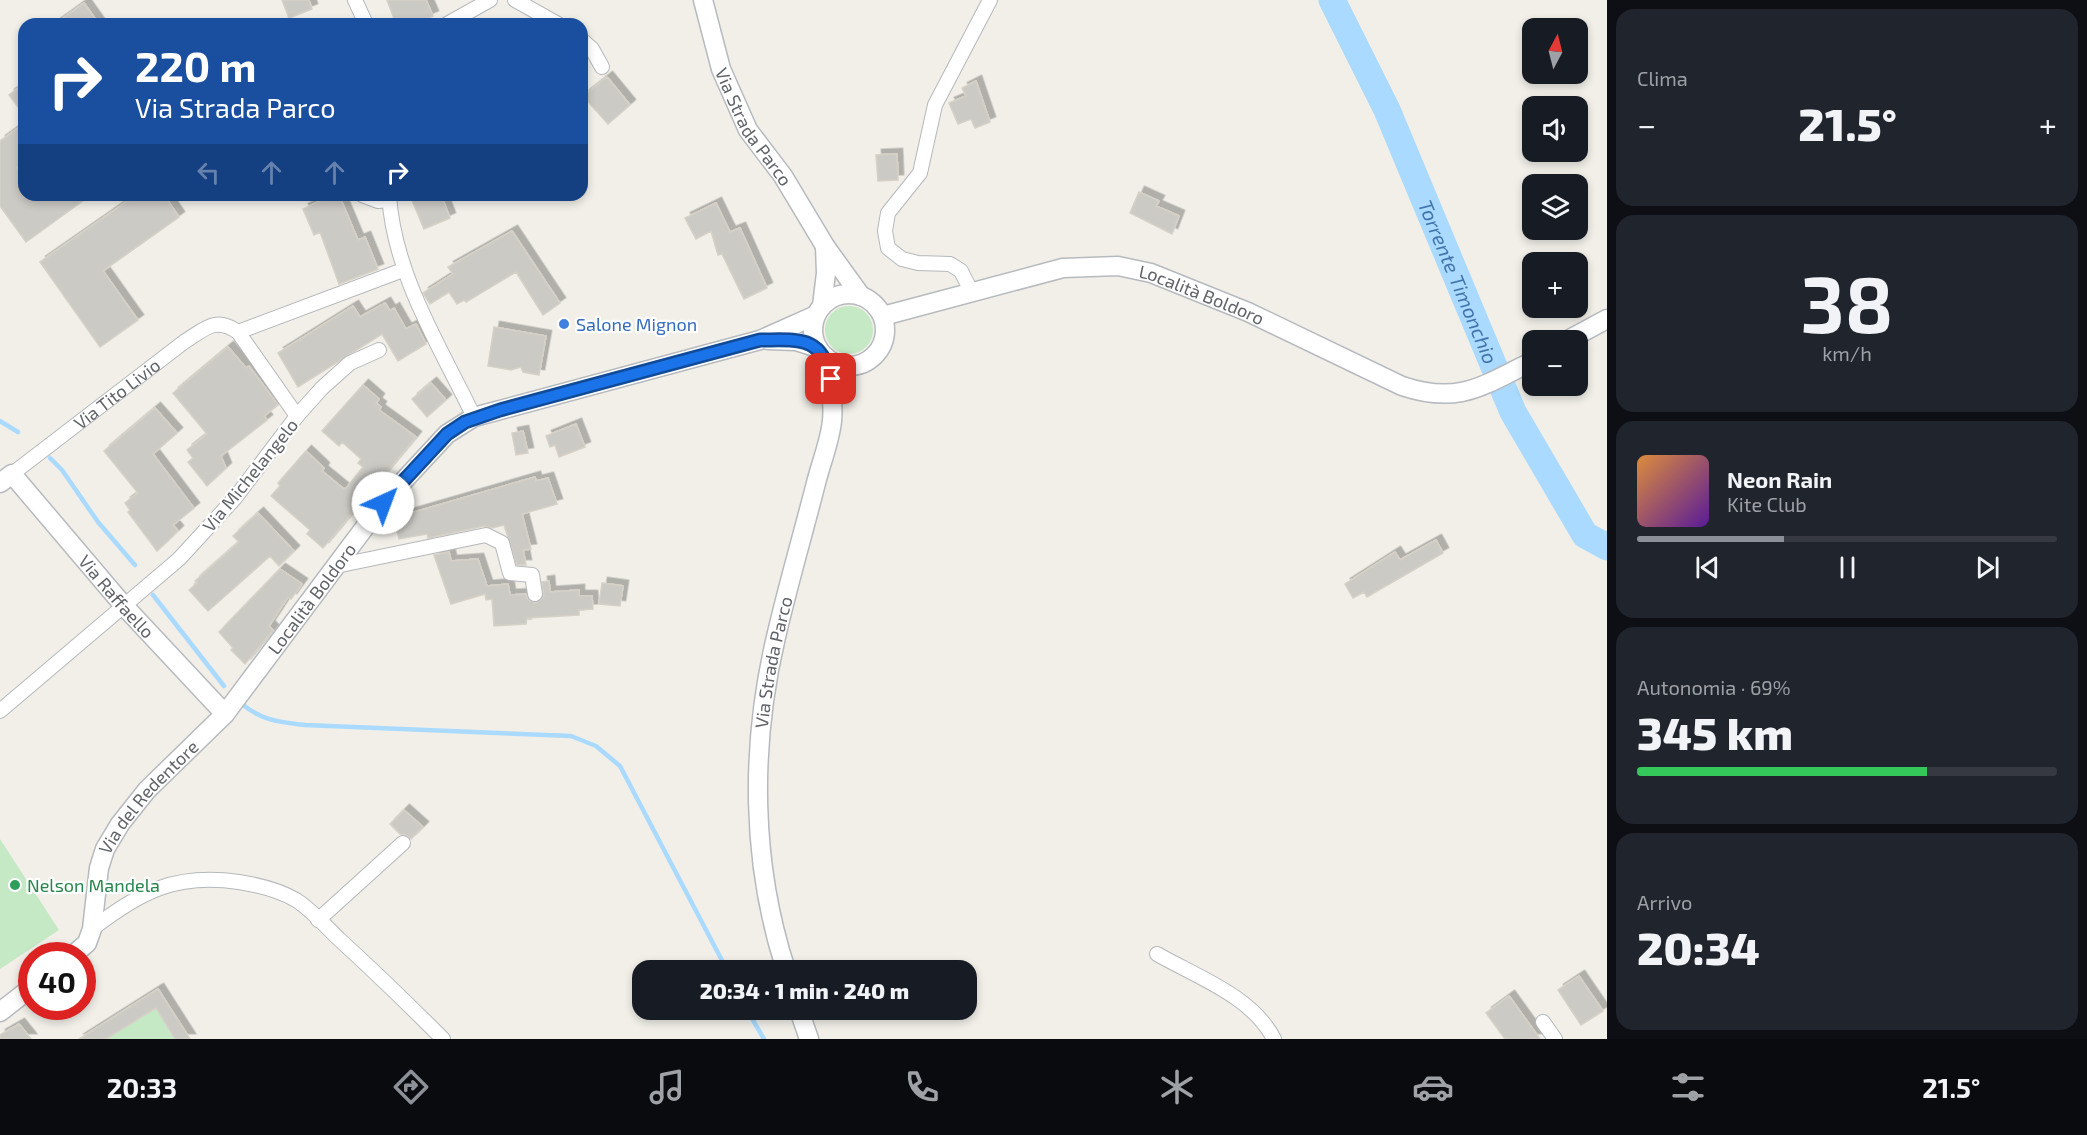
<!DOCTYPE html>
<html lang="it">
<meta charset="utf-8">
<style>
body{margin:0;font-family:"Exo 2",sans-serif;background:#20242c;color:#f1f3f6;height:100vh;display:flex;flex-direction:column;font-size:22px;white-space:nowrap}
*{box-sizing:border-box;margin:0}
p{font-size:20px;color:#9ea1a6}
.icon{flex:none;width:33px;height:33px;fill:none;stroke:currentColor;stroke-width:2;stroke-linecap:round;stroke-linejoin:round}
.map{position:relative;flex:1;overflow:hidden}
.details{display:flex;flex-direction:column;gap:9px;padding:9px;background:#0d0f14;width:480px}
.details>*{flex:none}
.guide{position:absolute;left:18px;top:18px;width:570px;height:183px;border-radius:18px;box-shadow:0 3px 9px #0003;background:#1a4fa0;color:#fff;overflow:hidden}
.needle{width:39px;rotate:7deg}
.buttons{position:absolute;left:1522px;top:18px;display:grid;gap:12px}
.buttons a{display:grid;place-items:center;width:66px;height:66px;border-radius:12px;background:#171b24;box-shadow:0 3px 9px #0003;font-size:30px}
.speed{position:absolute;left:18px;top:942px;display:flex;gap:12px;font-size:30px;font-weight:700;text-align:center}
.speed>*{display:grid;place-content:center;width:78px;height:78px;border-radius:50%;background:#171b24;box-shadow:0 3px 9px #0003;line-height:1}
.speed .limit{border:9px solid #d22;background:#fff;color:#111}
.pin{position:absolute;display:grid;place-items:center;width:51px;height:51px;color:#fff;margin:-26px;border-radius:12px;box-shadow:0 3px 9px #0006}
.me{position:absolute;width:66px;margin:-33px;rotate:43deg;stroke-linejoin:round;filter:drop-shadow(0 0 4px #0008)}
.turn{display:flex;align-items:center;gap:21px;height:126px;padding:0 18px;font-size:27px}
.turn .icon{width:78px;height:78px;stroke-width:2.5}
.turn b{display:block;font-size:42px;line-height:51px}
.lanes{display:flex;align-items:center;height:57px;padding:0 18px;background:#0003;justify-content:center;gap:30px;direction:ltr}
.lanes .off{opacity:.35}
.big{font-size:45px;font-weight:800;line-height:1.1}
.details .widget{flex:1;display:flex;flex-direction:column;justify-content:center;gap:9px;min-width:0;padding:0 21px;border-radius:18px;background:#20242c}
.details .dial{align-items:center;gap:0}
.dial b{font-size:78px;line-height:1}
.song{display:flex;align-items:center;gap:18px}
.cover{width:72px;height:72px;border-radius:9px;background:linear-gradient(135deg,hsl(30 70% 55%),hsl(270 70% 35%))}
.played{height:6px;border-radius:3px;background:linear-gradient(90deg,#8c9099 35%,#363941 35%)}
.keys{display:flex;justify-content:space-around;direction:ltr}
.heat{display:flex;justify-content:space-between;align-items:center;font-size:33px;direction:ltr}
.charge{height:9px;border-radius:4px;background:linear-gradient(90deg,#34c759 69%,#363941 0)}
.trip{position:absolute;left:632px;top:960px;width:345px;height:60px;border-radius:18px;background:#171b24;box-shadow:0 3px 9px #0003;font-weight:800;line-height:60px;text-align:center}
.tab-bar{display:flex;height:96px;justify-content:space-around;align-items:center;background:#090b0e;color:#9ea1a6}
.tab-bar .icon{width:42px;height:42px}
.tab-bar .on{color:#8c9099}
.tab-bar b{font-size:27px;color:#f1f3f6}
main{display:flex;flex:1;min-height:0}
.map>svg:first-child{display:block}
</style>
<main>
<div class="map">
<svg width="1607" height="1039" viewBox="0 0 1607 1039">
<defs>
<filter id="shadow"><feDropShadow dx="5.5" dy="-5.5" stdDeviation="0" flood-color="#0004"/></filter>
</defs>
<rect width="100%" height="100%" fill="#f1efe8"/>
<!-- green -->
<path fill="#c5e8c5" d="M825 330a24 24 0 1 1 48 0a24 24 0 1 1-48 0Z
M0 839 59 930 0 969Z
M158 989 190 1039H79Z"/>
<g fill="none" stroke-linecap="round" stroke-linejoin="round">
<!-- stream -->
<path stroke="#aadaff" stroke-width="4.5" d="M0 421 18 432
M50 458 62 470 98 522 135 565
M153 595 224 686
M242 704C262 721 280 722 305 725L571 736 596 746 620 766 727 970
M747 1010 764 1039"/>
<!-- river -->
<path stroke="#aadaff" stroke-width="27" id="s1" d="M1332 0 1387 110 1513 412 1585 535 1607 547"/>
</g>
<!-- building -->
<path fill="#cccac5" stroke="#d6d1c6" stroke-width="1.5" filter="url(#shadow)" d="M282 0H309L312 9 289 18Z
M387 0H426L433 16 415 24H396Z
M84 3 99 24H55Z
M607 77 630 105 608 124 583 96Z
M976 81 990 122 975 128 971 119 958 124 949 103 966 96 962 88Z
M24 84V115L9 95Z
M24 124V164L17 168 24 176V195H91L26 242 0 206V141Z
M897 154 898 180 878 181 876 155Z
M1139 192 1159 201 1156 206 1179 216 1172 234 1130 213Z
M136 195H164L179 217 103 271 138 320 100 347 40 262Z
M332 195H339L358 240 365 237 378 269 339 284 320 232 314 235 303 209Z
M418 195H441L450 218 424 229 411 198Z
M716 203 730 232 740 228 767 288 744 299 722 254 718 255 711 231 696 239 685 218Z
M512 231 560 303 543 315 516 272 466 302 464 300 457 304 449 292 430 304 423 293 453 274 448 267Z
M385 303 390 311 394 308 406 329 416 324 426 344 398 361 382 334 298 387 278 353 353 306 360 317Z
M494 327 546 336 539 375 523 372 521 367 511 370 488 366Z
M228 347 246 368 249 366 278 405 264 416 267 420 221 456 226 468 207 486 188 462 193 458 187 450 207 434 173 393Z
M431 383 446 400 427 417 412 399Z
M363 385 379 399 376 403 381 407 379 410 416 437 323 548 307 534 310 530 271 496 280 486 278 483 306 451 324 468 322 471 344 489 347 487 363 467 358 463 361 459 342 442 339 446 322 431Z
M155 408 177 433 153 454 194 508 173 525 178 531 157 551 128 512 130 510 125 503 138 493 104 451Z
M576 424 585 447 559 457 555 445 550 447 546 436Z
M523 431 528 453 516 455 512 433Z
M535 477 536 481 548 478 557 504 522 514 531 549 523 550 526 565H517L504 525 492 528 484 526 428 538 427 534 399 539 395 523 399 522 397 517Z
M258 513 294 551 279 566 270 556 208 611 189 590 197 583 195 581 239 542 233 536Z
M1436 540 1443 553 1367 597 1364 592 1353 598 1345 584 1395 552 1400 560Z
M449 552 451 561 478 559 487 586 508 584 510 595 526 594 528 600 536 603 544 597 542 582 549 581 550 592 579 590V596H592L593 609 579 610V615L527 618 526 624 494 626 492 599 486 600 485 594 451 604 434 555Z
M280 569 302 584 291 599 288 597 269 626 273 630 245 664 231 650 233 648 219 632Z
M602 583 623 586 620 606 599 604Z
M404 810 423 827 411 839 406 835 400 834 390 824Z
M1579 976 1603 1011 1581 1025 1558 990Z
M158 989 190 1039H175L156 1008 106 1039H79Z
M1509 996 1540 1039H1505L1486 1013Z
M19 1024 31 1039H0V1035Z"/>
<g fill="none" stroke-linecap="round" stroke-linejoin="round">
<!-- street casing -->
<g stroke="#b5b8bc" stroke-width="16">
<g id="street">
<path d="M355 0 366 24"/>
<path d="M515 0 558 24"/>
<path d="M447 24 490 0"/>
<path d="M582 40 592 49 602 67"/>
<path d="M362 195 378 201 389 200"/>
<path d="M389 195C394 275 440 346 474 417"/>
<path d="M972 293 961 271 950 264 918 263 902 259 888 248 885 231 888 213 920 173 935 105 990 0"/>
<path d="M238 332 403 270"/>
<path id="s2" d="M12 474 184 342C205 329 215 316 238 332L297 416"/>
<path d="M336 566 486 535 502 543 510 573 532 575 535 594"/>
<path d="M0 711 179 559 235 498 297 416 322 388 350 363 379 350"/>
<path d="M318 920 403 843"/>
<path d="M92 929C141 891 176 873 239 882 258 885 279 890 296 900 312 910 326 927 340 940 375 972 409 1005 443 1039"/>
<path d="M1157 954C1197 977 1252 996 1274 1039"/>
<path d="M1543 1022 1555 1039"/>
</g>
</g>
<!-- secondary casing -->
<g stroke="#b6babf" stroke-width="21">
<g id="secondary">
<path id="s3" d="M703 0 721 69 748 130 783 176 825 246 861 296"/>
<circle cx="849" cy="330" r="36"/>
<path d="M822 306 826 273 825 246"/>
<path id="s4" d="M883 316 1063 268 1118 266 1151 273 1248 312 1402 386C1459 405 1482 386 1533 361"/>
<path d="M768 340 796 341 818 348"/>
<path d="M1568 340 1607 319"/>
<path id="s5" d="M0 483 12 474 124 606 225 714"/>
<path id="s6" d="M72 956 87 943 92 929 99 868 105 849 120 824 147 790 225 714 383 503 447 434 474 417 760 340 816 315"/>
<path id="s7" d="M786 970C751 863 750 747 776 637 788 585 803 534 816 483 821 463 830 441 832 421 834 400 830 377 826 357"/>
<path d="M799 1010 809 1039"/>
<path d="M0 1012 32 987"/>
</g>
</g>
<!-- street -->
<use href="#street" stroke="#fff" stroke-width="14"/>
<!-- secondary -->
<use href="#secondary" stroke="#fff" stroke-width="18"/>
</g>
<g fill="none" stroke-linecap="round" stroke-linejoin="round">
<!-- route casing -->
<g stroke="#114b97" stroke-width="15">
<path id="route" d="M383 503 447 434 465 422 500 410 760 340C799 340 822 335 831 379"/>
</g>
<!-- route -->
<use href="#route" stroke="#1a73e8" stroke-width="10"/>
</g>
<!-- markers -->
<circle fill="#3f7fe0" stroke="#fff" stroke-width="2" cx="564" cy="324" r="6"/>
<circle fill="#2e9e5b" stroke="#fff" stroke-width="2" cx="15" cy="885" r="6"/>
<g text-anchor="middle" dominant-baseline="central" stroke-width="4.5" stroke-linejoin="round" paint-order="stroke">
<!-- street labels -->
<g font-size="18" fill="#5f6368" stroke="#fff">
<text stroke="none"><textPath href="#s3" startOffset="138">Via Strada Parco</textPath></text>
<text stroke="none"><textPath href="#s4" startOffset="330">Località Boldoro</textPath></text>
<text stroke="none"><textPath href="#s2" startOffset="132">Via Tito Livio</textPath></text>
<text transform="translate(250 475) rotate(-51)">Via Michelangelo</text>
<text stroke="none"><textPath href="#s5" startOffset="176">Via Raffaello</textPath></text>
<text stroke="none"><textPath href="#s6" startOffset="442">Località Boldoro</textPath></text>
<text stroke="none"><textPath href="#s7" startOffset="312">Via Strada Parco</textPath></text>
<text stroke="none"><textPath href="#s6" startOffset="184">Via del Redentore</textPath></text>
</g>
<!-- shop labels -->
<g font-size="18" fill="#366cbe" stroke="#fff" text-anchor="start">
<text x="576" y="324">Salone Mignon</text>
</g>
<!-- leisure labels -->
<g font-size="18" fill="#27864d" stroke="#fff" text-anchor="start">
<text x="27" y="885">Nelson Mandela</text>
</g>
<!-- water labels -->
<g font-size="20" font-style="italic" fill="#4174aa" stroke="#fff">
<text stroke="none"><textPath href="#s1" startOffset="309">Torrente Timonchio</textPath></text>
</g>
</g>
</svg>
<div class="buttons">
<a><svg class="needle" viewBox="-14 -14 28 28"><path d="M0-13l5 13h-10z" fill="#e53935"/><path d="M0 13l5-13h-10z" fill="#9ea1a6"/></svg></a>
<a><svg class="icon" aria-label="sound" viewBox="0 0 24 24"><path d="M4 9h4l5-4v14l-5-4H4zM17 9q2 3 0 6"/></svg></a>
<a><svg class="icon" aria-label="layers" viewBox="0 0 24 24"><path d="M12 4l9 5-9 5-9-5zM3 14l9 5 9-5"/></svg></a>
<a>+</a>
<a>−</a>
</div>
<div class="speed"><div class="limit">40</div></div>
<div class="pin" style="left:831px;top:379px;background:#d93025"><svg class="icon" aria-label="arrive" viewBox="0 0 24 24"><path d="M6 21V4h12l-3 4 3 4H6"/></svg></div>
<svg class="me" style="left:383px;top:503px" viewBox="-20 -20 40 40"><circle r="19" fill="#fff"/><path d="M0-13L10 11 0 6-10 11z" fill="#1a73e8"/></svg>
<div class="trip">20:34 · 1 min · 240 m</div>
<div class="guide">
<div class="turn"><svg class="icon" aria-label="right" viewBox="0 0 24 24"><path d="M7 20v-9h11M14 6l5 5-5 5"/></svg><div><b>220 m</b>Via Strada Parco</div></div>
<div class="lanes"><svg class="icon off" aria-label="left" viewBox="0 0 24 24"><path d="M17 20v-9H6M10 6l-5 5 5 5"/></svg><svg class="icon off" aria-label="ahead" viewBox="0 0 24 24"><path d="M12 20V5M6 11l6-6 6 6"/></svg><svg class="icon off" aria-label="ahead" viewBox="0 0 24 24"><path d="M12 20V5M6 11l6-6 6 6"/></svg><svg class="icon" aria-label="right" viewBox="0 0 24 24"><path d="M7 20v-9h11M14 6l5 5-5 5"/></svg></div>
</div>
</div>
<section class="details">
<div class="widget"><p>Clima</p>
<div class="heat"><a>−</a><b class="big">21.5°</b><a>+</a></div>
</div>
<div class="widget dial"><b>38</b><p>km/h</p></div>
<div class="widget">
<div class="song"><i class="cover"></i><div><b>Neon Rain</b><p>Kite Club</p></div></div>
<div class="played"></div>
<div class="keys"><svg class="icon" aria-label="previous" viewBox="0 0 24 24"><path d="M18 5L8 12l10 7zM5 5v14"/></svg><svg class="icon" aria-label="pause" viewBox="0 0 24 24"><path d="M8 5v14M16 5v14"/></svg><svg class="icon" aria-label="next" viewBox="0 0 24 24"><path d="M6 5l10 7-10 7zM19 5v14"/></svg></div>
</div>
<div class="widget"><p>Autonomia · 69%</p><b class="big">345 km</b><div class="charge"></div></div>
<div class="widget"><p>Arrivo</p><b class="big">20:34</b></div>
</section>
</main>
<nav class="tab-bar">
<b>20:33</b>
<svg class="icon on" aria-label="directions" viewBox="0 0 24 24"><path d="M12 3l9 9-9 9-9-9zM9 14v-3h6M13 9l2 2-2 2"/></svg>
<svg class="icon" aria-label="music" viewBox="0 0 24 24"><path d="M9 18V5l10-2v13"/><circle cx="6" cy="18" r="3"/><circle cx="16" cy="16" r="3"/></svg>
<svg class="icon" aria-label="phone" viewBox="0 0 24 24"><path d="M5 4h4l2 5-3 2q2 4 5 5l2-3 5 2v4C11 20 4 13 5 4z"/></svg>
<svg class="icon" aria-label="climate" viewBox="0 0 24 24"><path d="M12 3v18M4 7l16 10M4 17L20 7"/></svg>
<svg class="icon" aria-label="car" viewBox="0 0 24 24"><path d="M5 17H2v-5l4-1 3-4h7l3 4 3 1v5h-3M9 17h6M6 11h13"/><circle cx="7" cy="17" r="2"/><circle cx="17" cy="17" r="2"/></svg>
<svg class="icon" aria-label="filters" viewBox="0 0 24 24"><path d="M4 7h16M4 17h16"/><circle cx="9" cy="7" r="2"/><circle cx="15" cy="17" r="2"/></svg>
<b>21.5°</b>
</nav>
